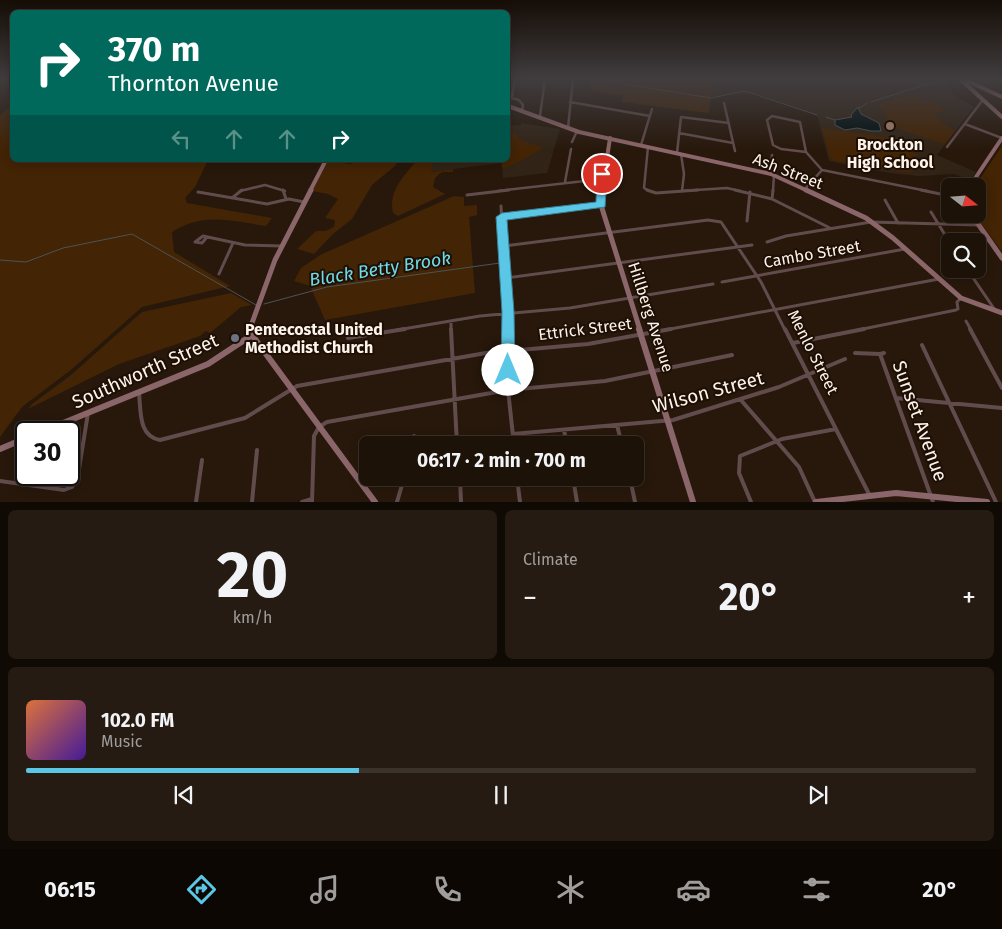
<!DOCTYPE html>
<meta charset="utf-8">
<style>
body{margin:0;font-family:"Fira Sans",sans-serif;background:#251b12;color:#f1f3f6;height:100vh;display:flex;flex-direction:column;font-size:19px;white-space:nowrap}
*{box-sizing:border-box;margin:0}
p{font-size:16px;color:#a09e9c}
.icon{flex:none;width:28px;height:28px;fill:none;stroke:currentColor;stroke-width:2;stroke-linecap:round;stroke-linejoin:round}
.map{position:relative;height:502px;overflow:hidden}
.sheet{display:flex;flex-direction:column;gap:8px;padding:8px;background:#100a04;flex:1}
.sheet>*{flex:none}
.top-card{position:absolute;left:10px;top:10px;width:500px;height:152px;border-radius:8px;box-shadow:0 2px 12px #0003,0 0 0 1px #3b3229;background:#00695c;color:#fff;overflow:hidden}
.needle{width:32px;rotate:107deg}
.buttons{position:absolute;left:941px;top:178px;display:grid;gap:10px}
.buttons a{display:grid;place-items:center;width:45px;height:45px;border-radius:8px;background:#1d1208;box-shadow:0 2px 12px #0003,0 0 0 1px #3b3229;font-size:25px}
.speed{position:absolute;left:15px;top:421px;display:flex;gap:10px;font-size:25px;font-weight:700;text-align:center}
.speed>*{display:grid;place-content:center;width:65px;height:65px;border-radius:50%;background:#1d1208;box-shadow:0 2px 12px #0003,0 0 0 1px #3b3229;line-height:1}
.speed .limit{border:2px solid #111;border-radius:8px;background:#fff;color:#111}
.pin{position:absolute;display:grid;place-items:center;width:42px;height:42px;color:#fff;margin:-21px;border:2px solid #fff;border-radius:50%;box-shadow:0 1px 5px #0007}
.me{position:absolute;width:55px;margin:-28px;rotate:0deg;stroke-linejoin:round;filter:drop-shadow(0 0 4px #0008)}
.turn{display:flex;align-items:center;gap:18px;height:105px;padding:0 15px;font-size:22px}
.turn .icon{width:65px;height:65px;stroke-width:2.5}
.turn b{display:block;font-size:35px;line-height:42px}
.lanes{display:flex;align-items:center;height:48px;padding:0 15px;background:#0003;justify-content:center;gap:25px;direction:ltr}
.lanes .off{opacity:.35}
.big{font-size:38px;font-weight:700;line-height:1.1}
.sheet .tile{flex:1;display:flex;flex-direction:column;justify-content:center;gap:8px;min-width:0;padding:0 18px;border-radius:8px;background:#251b12}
.sheet .dial{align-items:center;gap:0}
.dial b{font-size:65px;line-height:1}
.song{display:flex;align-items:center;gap:15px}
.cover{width:60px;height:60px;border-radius:8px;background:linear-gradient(135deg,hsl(20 70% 55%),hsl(260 70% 35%))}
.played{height:5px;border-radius:2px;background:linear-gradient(90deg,#5bc7e7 35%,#3b3229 35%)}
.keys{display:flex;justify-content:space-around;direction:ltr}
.heat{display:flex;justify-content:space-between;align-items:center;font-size:28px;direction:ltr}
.sheet .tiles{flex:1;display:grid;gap:8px;grid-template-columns:1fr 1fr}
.tile:last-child{grid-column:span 2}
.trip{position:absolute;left:359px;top:436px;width:285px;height:50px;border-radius:8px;background:#1d1208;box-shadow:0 2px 12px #0003,0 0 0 1px #3b3229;font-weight:700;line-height:50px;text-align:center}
.menu{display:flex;height:80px;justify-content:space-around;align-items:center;background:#0c0703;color:#a09e9c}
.menu .icon{width:35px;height:35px}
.menu .active{color:#5bc7e7}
.menu b{font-size:22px;color:#f1f3f6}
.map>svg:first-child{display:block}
</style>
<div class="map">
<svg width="1002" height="502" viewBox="0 0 1002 502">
<rect width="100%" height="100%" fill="#27180b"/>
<!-- education -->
<path fill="#312417" d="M713 79H944L954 95 974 107 937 155 976 172 970 180 954 174 919 176 890 173 829 161 817 115 762 95 738 93 711 96Z
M521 123 560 129 547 173 503 178 502 163 430 172 433 160H508V126L521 125Z"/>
<!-- green -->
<path fill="#432405" d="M589 79H713L709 113 622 102 623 96 591 91V80Z
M914 94 925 101 929 99 946 110 934 114 944 124 955 131 945 144 901 130 891 123 878 105Z
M12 105V160H208L195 187 185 198 187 203 272 218 266 226C231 221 204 212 172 232L174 252 230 286 142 307 72 369 22 407 0 437V115Z
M822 128 886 137 918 155 914 157 915 163 910 168 912 173 835 161 830 157Z
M514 131 521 140 544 148 509 167 502 168V163H498L496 160H508V144Z
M1002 146V252L974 214H978V186H975Z
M354 160H398L396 165 372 185 352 219 333 234 314 254 297 249 316 231H326L334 227 335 220 325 218 338 199 328 194 312 191 328 161 351 164Z
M417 160H433L431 172 453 169V172H442L435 178 433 187 445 194 398 216 393 213C388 191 404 176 417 160Z
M454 196 464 197V206L477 205V215L469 217 475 293 325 320 310 286 294 281 301 268 322 254Z
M231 293 252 305 241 307 210 333 206 331 200 336 119 364 28 409 32 404 71 375 142 312Z"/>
<!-- water -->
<path fill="#001013" stroke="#4c5454" d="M858 107 861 114 879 123 881 131H871L857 128 845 130 835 125V120L852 117 851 115Z"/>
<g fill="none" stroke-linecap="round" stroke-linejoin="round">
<!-- stream -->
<path stroke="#4c5454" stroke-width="1" d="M594 79 711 98 745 91 817 115
M518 80 531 79
M508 81H512
M871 102 943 79
M858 109 867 103
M826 117 835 120
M0 260 26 262 63 248 132 234 256 305
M264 304 327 287 500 263"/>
<!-- street-far2 -->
<path stroke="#624b4d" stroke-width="2.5" d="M508 97 519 100 523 105 522 110
M512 97 515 79
M570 102 650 116
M724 103 735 151
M540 116 545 79
M772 116 800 122 806 152 781 149 773 145 767 120Z
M965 124 1002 138
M568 128 573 79
M679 133 733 143
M572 142 577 131
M641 145 652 109
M648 147 644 188 649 191
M947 147 982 101
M806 152 822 170
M677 153 681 117 729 123
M681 154 684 174 682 191
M822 170 927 191
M771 174 772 155
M565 182 571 149
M805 189 822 170
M240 191 265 185 285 191
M498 191 602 179
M681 191 727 188 740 191
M773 191 774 175"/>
<!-- street-far1 -->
<path stroke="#624b4d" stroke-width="3" d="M283 190 286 199
M647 190 656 193 698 190
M735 190 772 199
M773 190 772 199 830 228
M921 190 950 196
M198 192 267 204 289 199 304 202
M467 195 509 190
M232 198 242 190
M885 200 898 223
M501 206 508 330
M931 212 950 243
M502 217 600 205
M747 221 750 192
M207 237 202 243 195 242 203 236 245 245 282 246
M767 242 786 236 871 222 978 225
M504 246 708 220 721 222 761 282 785 330
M967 269 995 310
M219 274 233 243
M506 278 752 245
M722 282 905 249
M451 321V330
M966 321 971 330
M397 330 480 316 570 308 713 284
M665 330 939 279
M858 330 956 310 958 309 957 302 961 298"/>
<!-- street -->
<path stroke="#624b4d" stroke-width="4" d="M451 329 457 445
M508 329V390L514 445
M785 329 870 496
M970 329 1002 388
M348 338 405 329
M793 343 864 329
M922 345 996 502
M855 353 880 354
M884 353 880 354 933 502
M139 393C141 411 138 436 160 440L245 418 297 386 486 353 588 344 671 329
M896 398 1002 408
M740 399 799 467 815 502
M617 425 622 445
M564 430 567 445
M513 434 673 420 779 387 845 359
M412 445 414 436
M460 478 461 502
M517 478 520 502
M573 478 577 502
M630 478 635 502
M0 481 64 490 72 487 78 475 88 413
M196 502 202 460
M252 502 257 450
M302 502 312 499
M312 502 314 436 319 427 327 422 508 390 605 381 732 355
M397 502 404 478
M751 502 739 473 740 456 782 439 836 429"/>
<!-- secondary-far2 -->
<path stroke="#8a6569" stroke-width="4" d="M960 79 1002 117
M963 79 1002 97
M508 106 579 132 771 174 808 191
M970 186 1002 138
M310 191 326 160
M602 191 610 138"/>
<!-- secondary-far1 -->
<path stroke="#8a6569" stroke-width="5" d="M602 190 601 205 640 330
M806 190 866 218 893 238 961 298 1002 313
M971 214 1002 258
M252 330V323L275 260 311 190"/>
<!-- secondary -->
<path stroke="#8a6569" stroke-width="6" d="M252 329V335L375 502
M639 329 693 502
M41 432 208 364 252 335
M0 449 26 438
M816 502 896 493 987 502"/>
</g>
<!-- sky -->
<linearGradient id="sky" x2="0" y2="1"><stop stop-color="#150d06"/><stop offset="0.53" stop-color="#413d3f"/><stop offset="1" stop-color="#413d3f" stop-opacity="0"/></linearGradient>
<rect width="1002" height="149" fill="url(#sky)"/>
<!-- route -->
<path fill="#5bc7e7" stroke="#3b8196" d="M602 171 607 174 605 207 507 220 514 312 515 370 513 374 508 376 503 374 501 370 502 312 496 217 502 213 596 202 597 174Z"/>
<!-- markers -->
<circle fill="#8d6e63" stroke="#1d0f04" stroke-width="2" cx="890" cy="126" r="5"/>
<circle fill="#6b7280" stroke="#1d0f04" stroke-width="2" cx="235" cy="338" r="5"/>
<g text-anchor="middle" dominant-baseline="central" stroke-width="4" stroke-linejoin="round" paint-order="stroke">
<!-- poi labels -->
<g font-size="16" font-weight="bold" fill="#fef3ea" stroke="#1d0f04">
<text x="890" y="144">Brockton<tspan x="890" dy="18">High School</tspan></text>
<text x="245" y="329" text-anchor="start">Pentecostal United<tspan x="245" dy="18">Methodist Church</tspan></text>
</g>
<!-- street labels -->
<g font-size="16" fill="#fef3ea" stroke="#1d0f04">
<text transform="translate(788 171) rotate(21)">Ash Street</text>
<text transform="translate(812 254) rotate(-10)">Cambo Street</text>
<text transform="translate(651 317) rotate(72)">Hillberg Avenue</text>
<text transform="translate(585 329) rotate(-7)">Ettrick Street</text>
<text transform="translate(813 352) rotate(63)">Menlo Street</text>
</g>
<!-- water labels -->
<g font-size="18" font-style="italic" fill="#70dbe8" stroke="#1d0f04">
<text transform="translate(380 269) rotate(-9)">Black Betty Brook</text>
</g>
<!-- near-street labels -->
<g font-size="19" fill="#fef3ea" stroke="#1d0f04">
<text transform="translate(145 371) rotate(-24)">Southworth Street</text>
<text transform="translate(708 392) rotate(-15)">Wilson Street</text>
<text transform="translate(920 421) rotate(70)">Sunset Avenue</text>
</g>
</g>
</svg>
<div class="buttons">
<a><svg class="needle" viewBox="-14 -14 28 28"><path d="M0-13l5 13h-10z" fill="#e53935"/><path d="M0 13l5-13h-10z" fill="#a09e9c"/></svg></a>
<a><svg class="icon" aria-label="search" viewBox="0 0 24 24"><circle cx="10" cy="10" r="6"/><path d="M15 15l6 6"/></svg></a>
</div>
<div class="speed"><div class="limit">30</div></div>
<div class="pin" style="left:602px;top:174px;background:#d93025"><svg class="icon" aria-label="arrive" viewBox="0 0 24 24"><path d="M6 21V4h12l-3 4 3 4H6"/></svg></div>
<svg class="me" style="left:508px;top:370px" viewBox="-20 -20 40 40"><circle r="19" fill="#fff"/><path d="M0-13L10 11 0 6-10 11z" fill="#5bc7e7"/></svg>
<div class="trip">06:17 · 2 min · 700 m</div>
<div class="top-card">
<div class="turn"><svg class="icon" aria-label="right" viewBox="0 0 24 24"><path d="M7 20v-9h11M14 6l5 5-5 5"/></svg><div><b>370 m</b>Thornton Avenue</div></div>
<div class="lanes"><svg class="icon off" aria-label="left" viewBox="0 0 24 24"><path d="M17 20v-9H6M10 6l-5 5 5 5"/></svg><svg class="icon off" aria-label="ahead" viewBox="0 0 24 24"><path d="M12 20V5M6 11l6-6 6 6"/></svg><svg class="icon off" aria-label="ahead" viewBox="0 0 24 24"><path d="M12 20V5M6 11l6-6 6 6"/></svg><svg class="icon" aria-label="right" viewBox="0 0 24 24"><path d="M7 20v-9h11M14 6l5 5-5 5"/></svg></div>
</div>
</div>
<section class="sheet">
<div class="tiles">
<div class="tile dial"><b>20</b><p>km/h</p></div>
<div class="tile"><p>Climate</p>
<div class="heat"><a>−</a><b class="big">20°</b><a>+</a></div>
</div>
<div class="tile">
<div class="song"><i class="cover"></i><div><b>102.0 FM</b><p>Music</p></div></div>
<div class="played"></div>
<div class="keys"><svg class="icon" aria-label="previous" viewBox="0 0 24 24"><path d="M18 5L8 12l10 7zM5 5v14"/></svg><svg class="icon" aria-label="pause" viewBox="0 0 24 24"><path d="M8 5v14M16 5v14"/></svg><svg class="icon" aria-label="next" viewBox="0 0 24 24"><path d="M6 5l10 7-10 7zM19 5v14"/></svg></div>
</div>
</div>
</section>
<nav class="menu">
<b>06:15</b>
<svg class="icon active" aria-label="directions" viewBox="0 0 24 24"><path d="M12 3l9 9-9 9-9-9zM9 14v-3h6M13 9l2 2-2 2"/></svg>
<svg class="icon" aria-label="music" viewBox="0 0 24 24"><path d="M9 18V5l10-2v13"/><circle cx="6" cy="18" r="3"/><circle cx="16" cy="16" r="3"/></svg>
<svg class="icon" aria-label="phone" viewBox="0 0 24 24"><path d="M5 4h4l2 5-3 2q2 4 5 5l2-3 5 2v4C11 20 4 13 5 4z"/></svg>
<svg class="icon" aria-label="climate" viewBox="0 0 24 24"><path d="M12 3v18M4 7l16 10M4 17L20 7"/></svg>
<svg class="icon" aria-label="car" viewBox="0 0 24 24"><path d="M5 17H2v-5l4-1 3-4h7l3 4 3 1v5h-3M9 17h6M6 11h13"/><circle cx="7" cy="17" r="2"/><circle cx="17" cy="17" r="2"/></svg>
<svg class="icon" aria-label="filters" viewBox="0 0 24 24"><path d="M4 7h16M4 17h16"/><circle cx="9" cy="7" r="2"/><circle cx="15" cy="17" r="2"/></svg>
<b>20°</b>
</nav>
